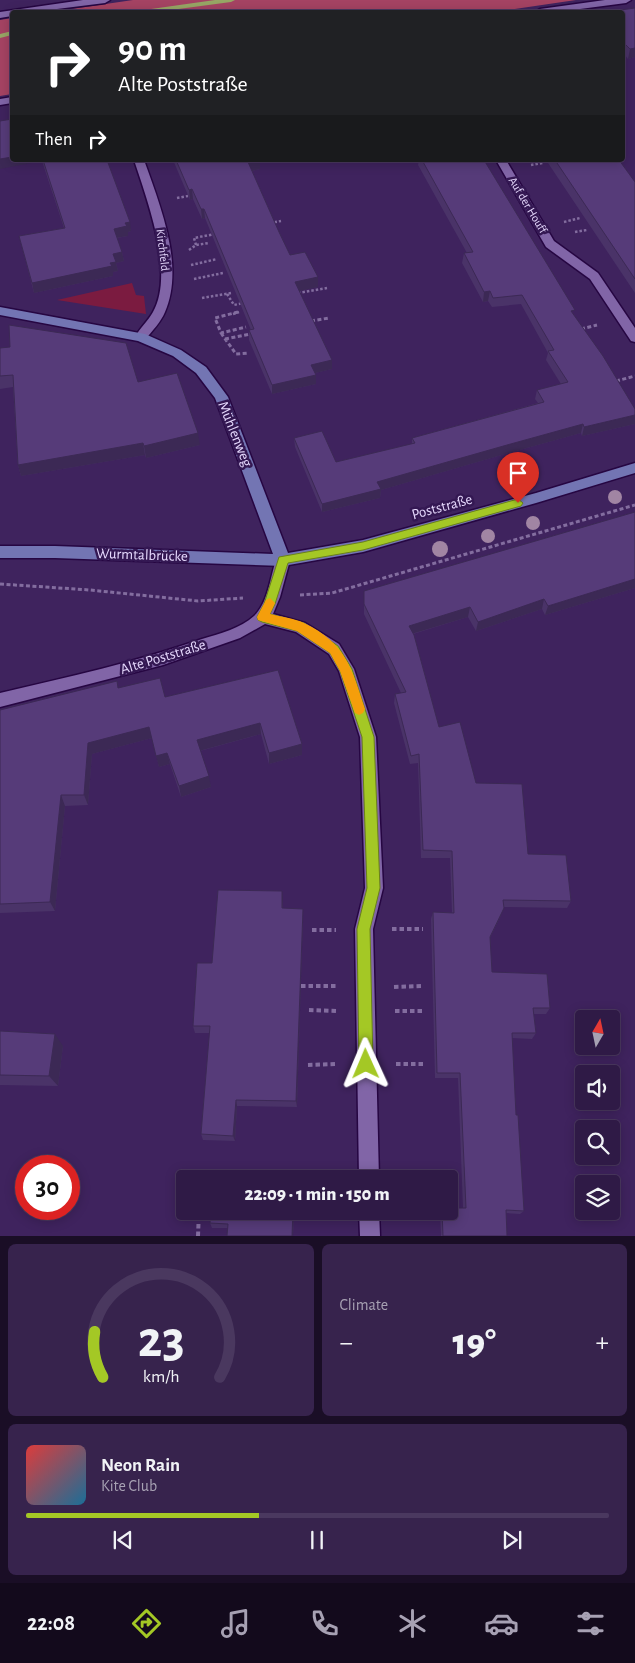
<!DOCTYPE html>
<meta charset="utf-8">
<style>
body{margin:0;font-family:"Alegreya Sans",sans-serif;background:#37234d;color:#f1f3f6;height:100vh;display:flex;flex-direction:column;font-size:19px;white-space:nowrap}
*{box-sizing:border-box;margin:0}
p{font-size:16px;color:#a7a1b3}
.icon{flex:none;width:28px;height:28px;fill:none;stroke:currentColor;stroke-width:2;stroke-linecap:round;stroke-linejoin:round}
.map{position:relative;height:1236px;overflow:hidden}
.details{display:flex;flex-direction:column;gap:8px;padding:8px;background:#1a0e26;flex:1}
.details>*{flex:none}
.hud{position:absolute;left:10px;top:10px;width:615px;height:152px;border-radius:5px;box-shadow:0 2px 12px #0003,0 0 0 1px #4a385f;background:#202124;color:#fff;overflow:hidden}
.needle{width:32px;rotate:9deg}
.fabs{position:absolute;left:575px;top:1010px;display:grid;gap:10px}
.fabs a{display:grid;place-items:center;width:45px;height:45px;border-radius:5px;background:#2f1a46;box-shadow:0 2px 12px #0003,0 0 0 1px #4a385f;font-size:25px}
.speed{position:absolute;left:15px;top:1155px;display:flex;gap:10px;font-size:25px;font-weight:700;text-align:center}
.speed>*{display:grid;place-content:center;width:65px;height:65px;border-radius:50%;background:#2f1a46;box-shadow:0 2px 12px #0003,0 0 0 1px #4a385f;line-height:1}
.speed .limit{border:8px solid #d22;background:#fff;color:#111}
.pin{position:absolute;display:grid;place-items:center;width:42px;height:42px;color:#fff;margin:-51px -21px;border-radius:50% 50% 50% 0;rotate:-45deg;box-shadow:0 0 5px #0007}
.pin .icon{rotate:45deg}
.me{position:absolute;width:55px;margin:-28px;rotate:359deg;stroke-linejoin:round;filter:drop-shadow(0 0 4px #0008)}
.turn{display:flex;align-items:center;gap:18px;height:105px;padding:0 25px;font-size:22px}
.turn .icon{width:65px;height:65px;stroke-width:2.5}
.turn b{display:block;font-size:35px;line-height:42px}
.then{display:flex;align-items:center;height:48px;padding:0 25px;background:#0003;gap:10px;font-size:19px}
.big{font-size:38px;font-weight:800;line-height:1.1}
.details .widget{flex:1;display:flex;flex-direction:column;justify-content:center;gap:8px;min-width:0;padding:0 18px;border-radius:8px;background:#37234d}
.details .dial{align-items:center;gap:0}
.dial svg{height:130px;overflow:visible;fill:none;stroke:#4a385f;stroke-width:7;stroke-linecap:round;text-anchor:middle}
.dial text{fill:#f1f3f6;stroke:none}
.song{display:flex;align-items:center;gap:15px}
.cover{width:60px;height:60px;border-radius:8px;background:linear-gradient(135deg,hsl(0 70% 55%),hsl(200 70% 35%))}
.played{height:5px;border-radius:2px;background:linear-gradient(90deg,#a4c825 40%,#4a385f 40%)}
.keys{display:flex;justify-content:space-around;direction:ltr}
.heat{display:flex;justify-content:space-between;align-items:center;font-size:28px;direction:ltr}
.details .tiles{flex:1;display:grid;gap:8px;grid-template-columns:1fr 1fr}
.widget:last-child{grid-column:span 2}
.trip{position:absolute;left:176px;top:1170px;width:282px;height:50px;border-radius:5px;background:#2f1a46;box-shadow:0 2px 12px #0003,0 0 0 1px #4a385f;font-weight:800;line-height:50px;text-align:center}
.tabs{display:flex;height:80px;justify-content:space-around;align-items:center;background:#130a1c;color:#a7a1b3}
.tabs .icon{width:35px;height:35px}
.tabs .selected{color:#a4c825}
.tabs b{font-size:22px;color:#f1f3f6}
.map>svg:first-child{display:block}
</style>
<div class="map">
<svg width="635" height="1236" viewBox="0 0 635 1236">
<rect width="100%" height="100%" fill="#3f235e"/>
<!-- green -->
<path fill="#7b1b40" d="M132 283 136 295 144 296 146 314 57 300Z"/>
<!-- forest -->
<path fill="#a54363" d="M133 0H576L494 12H51Z
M12 18V94L0 96V20Z"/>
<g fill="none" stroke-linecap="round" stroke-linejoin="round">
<!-- stream -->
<path fill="#97a665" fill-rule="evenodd" d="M215 0H235L231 2 156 12H140L144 10Z
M12 31V35L0 38V34Z"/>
<!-- service casing -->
<g stroke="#260642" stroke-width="3">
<path id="service" d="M83 0H110L105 3 33 12H12V16L0 18V12Z"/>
</g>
<!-- minor casing -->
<g stroke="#260642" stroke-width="3">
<path id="minor" d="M605 0H631L626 3 557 12H535L540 9Z
M12 97V103L0 105V99Z
M134 160H144C160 205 185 266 165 312 161 322 152 331 145 340L141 341 135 337C140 328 148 321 153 312 175 273 147 200 134 160Z
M496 160H506L554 241 598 273 635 328V342L631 341 590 279 546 247Z
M283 554 288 556 290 560 280 597 273 614 305 623 339 644 354 669 376 737 383 888 373 929 379 1179H359L355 929 365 888 360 737 339 671 329 654 296 632 265 624 240 638 163 665 0 707V693C68 677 136 662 202 639 219 634 241 628 254 616 268 603 270 578 276 560L278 556Z
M359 1211H379L380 1236H360Z"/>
</g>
<!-- secondary casing -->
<g stroke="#260642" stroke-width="3">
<path id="secondary" d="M0 307 145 334 181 350 206 367 228 397 288 553 363 540 536 493 635 463V473L536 503 363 552 283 566 55 558H0V546H55L273 554 215 398 196 373 173 356 138 341 0 315Z"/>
</g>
<!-- path-far2 -->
<path stroke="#836d9f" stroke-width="2.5" stroke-dasharray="2.5 2" stroke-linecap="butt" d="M531 165 543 163
M177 198 188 196
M564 222 580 218
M270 223 281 221
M575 232 587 230
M196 245 194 238 215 234
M189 250 196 245 209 243
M191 265 217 259
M194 279 223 273
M298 293 327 288
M227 294 234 305 243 303
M202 298 231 293
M233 314 239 312"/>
<!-- path-far1 -->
<path stroke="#836d9f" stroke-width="3" stroke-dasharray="4 2.5" stroke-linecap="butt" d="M238 312 215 318 221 333 246 327
M311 321 329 318
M581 329 597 325
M221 333 236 354 249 353
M225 339 251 334
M616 381 635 376
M0 584 90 590 198 601 243 598
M300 595 332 593 635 505"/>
<!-- path -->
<path stroke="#836d9f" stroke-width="4" stroke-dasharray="4.5 3" stroke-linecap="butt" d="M392 929H423
M312 930H336
M301 986H338
M394 987 424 986
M309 1010 336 1011
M395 1011H422
M396 1064H424
M308 1065 337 1064
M202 1179 341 1177
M198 1236 199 1211"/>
<!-- service -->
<use href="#service" fill="#8165a7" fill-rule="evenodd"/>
<!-- minor -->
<use href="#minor" fill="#8165a7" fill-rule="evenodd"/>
<!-- secondary -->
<use href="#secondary" fill="#7375b3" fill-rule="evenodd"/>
</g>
<!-- trees -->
<g fill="#a185a3">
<circle cx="615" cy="497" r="7"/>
<circle cx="533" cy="523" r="7"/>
<circle cx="488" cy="536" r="7"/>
<circle cx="440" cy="549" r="8"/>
</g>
<!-- wall -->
<path fill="#4a3368" d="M635 8V57L628 59 624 54H622Z
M12 160H107L131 231 128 232V236L117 238 122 252 124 261 116 263 118 271 113 272V276L34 293 19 236 64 228 42 161Z
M173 160H260V169L252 171 279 232 290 255 318 287 299 291 332 369 315 373 316 375V384L272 394 249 340V330H251L205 218 202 219 193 199 190 200Z
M419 160H484L573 314 635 409V424L582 436 581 433 505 454 381 490 380 498 322 512 295 447 294 438 336 462 412 444V438L538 403 535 399 537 390 561 384 546 360 548 353 521 304 492 307 488 301 483 302 462 263 464 253H467L418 165Z
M546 160H619L635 182V293Z
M0 348 138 382 200 445 146 458 145 455 21 476 18 465 13 387 0 389Z
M635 512V588L545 615 542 609 476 631 468 617 413 634 439 727 476 783 528 854 571 901 567 908 503 907 501 915 490 938 492 972 550 1008 546 1014H534L536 1033 532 1039 512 1038 516 1115 524 1211 520 1214 506 1213 507 1236H441L440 1211H450L463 1208 458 1078H435L431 919 433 912 452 913 450 858H421L418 763 410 764 394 703 395 694 401 693 364 614V591Z
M278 670 302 755 269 764 261 734 200 751 211 787 181 797 170 764 159 767 152 738 92 754 88 805 65 806 55 911 0 913V710L119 688 165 697Z
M283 899V908L303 917 297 1107 237 1106 235 1141 203 1140 201 1134 210 1033H195L193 1026 212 963Z
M0 1031 63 1046 58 1086 0 1085Z
M294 1211 293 1236H227L228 1228H212L210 1223Z"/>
<!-- shaded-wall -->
<path fill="#3c2955" d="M622 45H626L624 54H622Z
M635 48V57L628 59 630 49Z
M12 157V160H42V161L0 169V159Z
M260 160V169L248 172V162Z
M192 189 193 199 190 200 189 190Z
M201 209H204L205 218 202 219Z
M130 222 131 231 128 232V236L115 238 114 229 125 223Z
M122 252 124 261 116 263 118 271 113 272V276L34 293 32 283 110 263 113 254Z
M318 277V287L295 292V282Z
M490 291 488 301 483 302 484 292Z
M332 360V369L311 374V365Z
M316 375V384L272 394V385Z
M635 415V424L582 436 584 427Z
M583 424 581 433 505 454 381 490 380 498 322 512V504L377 482 507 445Z
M198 433 200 445 146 458 144 446Z
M143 443 145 455 21 476 18 465Z
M635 579V588L545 615 548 606Z
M544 599 542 609 476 631 478 622Z
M470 607 468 617 408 635 409 626Z
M260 723 261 734 199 751 197 740Z
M149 727 152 738 92 754 88 805 84 795 88 743Z
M302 744V755L269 764V753Z
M167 753 170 764 159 767 156 756Z
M209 776 211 787 181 797 179 786Z
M61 795 65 806 55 911 50 902Z
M282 891 283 899 282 917Z
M303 909V917L297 1107 296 1101Z
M55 1034 63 1046 58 1086 49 1076Z
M236 1100 237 1106 235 1141 233 1136Z
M293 1211H294L293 1236H292Z"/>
<!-- building -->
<path fill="#563b79" stroke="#3c2955" d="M635 8V48L630 49 626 45H622V12H606Z
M12 119V157L0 159V121Z
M43 160H107L130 222 125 223 127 226 114 229 122 252 113 254 116 262 110 263 112 266 32 283 19 236 65 228Z
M176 160H258L248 162 279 232 290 255 305 252 318 277 295 282 332 360 311 365 316 375 272 385 249 330 254 329 204 209H201L192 189 189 190Z
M422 160H484L575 310 571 311 603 356 635 409V415L584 427 583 424 507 445 377 482 381 489 322 504 294 438 322 431 336 462 415 443 412 438 544 402 537 390 568 382 548 351 554 350 522 295 493 298 490 291 484 292 464 253 473 252Z
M555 160H619L635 182V279Z
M9 325 126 343 138 382 177 373 198 433 144 446 143 443 18 465 13 375 0 376V348L10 347Z
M635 512V579L548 606 544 599 478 622 470 607 409 626 414 635 439 727 460 722 476 783 522 784 528 854 566 855 571 901 503 900 504 908 490 937 492 972 547 974 550 1008H533L536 1033H512L516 1115H518L524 1211 506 1210 507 1236H443L442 1211H450V1208H466L460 1073H437L433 912 454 913 452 851 423 850 419 754 411 756 395 694 406 692 364 604V591Z
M278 670 302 744 269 753 260 723 197 740 209 776 179 786 167 753 156 756 149 727 88 743 84 795H61L50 902 0 904V710L117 681 118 688 160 678 165 697Z
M218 890 282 891V908L303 909 296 1101 236 1100 233 1136 201 1134 210 1026H193L197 963H212Z
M0 1031 55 1034 49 1076 0 1075Z
M211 1211H293L292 1236H227L228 1224 210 1223Z"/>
<!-- route -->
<path fill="#a4c825" stroke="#6b8218" d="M518 499 523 503 521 506 363 550 288 563 275 604 270 614 304 623 338 646 352 669 374 737 380 888 370 929 373 1064 371 1069 366 1071 361 1069 359 1064 357 929 367 888 362 737 340 671 330 653 297 631 262 622 258 620 257 617 264 604 279 557 363 542Z"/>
<!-- slow -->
<path fill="#f59e0b" d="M270 598 275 603 270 614C281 617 294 618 304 623 346 643 352 669 365 709L363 713 359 715 355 713 340 671 330 653 297 631 258 620 257 617 266 600Z"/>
<g text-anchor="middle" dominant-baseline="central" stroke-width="5" stroke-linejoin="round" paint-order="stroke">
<!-- far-street labels -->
<g font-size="12" fill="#e7dafe" stroke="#341853">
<text transform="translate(528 205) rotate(59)">Auf der Houff</text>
<text transform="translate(163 250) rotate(83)">Kirchfeld</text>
</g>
<!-- street labels -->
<g font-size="15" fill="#e7dafe" stroke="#341853">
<text transform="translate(235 434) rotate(68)">Mühlenweg</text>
<text transform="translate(442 507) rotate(-15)">Poststraße</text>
<text transform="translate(142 555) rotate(2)">Wurmtalbrücke</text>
<text transform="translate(163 657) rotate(-17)">Alte Poststraße</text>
</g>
</g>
</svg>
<div class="fabs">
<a><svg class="needle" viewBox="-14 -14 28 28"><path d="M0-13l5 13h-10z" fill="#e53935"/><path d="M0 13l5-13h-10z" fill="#a7a1b3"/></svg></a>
<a><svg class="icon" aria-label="sound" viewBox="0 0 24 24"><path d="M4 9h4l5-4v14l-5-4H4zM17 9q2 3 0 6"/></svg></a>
<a><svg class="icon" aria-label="search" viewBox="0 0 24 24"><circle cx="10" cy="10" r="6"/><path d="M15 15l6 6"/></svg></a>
<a><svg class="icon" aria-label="layers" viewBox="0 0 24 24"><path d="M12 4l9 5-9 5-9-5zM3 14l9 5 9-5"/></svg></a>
</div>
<div class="speed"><div class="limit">30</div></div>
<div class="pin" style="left:518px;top:503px;background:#d93025"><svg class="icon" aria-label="arrive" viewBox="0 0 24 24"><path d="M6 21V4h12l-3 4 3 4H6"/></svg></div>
<svg class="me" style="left:366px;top:1064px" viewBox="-20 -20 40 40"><path d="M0-17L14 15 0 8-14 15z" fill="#a4c825" stroke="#fff" stroke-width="4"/></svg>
<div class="trip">22:09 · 1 min · 150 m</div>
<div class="hud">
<div class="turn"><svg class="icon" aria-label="right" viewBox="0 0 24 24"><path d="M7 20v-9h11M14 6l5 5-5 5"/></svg><div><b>90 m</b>Alte Poststraße</div></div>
<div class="then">Then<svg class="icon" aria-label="right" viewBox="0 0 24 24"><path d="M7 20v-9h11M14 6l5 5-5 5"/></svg></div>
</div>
</div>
<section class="details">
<div class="tiles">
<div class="widget dial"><svg viewBox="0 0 100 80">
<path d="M14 69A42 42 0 1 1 86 69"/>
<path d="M14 69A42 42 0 0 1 9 41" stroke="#a4c825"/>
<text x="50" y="56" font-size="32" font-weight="700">23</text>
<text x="50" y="72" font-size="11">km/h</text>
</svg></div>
<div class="widget"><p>Climate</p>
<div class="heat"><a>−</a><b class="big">19°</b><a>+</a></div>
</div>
<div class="widget">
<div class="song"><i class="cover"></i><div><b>Neon Rain</b><p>Kite Club</p></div></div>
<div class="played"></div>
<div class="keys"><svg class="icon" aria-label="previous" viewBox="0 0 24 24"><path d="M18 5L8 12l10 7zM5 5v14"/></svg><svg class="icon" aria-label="pause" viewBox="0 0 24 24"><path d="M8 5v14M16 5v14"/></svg><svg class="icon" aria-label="next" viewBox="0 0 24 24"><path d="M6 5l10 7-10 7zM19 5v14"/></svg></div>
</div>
</div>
</section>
<nav class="tabs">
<b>22:08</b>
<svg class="icon selected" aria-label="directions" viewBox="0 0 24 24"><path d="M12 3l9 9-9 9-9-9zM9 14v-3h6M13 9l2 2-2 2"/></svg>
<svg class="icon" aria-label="music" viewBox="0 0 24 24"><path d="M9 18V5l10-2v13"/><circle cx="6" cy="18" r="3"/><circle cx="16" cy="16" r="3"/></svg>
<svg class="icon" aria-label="phone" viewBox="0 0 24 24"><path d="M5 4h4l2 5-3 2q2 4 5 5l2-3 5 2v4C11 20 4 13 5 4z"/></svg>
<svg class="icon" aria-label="climate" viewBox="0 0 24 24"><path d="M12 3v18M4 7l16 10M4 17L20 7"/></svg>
<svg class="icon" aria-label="car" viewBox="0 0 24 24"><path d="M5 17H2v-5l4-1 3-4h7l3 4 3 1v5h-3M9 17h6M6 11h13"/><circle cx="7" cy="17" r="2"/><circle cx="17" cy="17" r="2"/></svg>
<svg class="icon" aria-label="filters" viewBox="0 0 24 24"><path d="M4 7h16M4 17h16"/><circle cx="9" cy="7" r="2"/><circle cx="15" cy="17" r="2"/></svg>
</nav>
